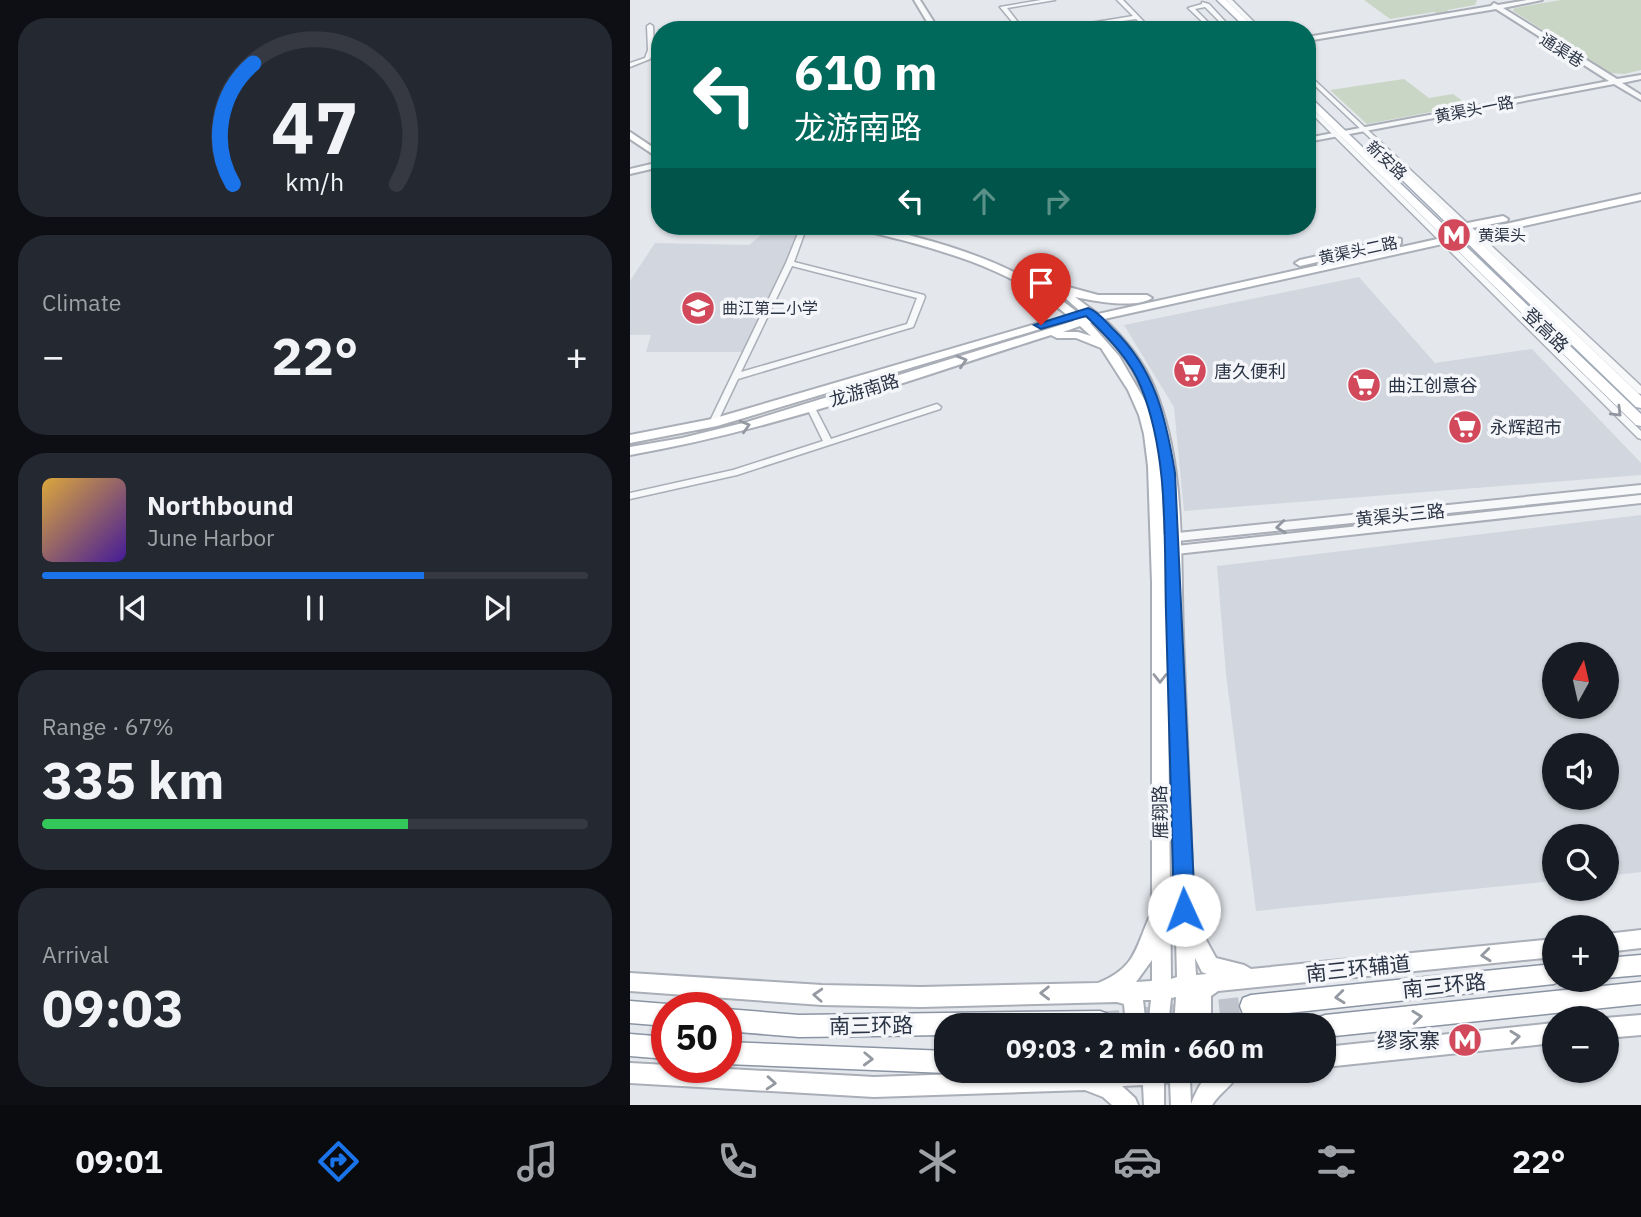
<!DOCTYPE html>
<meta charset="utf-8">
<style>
body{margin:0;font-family:"IBM Plex Sans","Noto Sans SC",sans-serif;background:#242831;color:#f1f3f6;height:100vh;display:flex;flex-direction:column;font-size:26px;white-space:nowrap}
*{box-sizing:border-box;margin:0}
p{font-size:23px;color:#9ea1a6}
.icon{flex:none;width:38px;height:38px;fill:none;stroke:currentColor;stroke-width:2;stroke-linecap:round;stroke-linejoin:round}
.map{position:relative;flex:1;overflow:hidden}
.sheet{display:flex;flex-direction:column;gap:18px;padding:18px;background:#0d0f14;width:630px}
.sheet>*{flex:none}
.guide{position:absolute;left:21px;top:21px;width:665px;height:214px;border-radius:28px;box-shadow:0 2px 5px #0004;background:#00695c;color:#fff;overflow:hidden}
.needle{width:46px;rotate:8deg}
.controls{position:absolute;left:912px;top:642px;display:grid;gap:14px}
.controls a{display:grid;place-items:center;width:77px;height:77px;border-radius:50%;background:#171b24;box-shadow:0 2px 5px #0004;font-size:35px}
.speed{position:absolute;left:21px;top:992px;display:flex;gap:14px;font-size:35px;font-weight:700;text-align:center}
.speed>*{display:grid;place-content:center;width:91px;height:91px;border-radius:50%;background:#171b24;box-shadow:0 2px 5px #0004;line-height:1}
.speed .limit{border:10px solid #d22;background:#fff;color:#111}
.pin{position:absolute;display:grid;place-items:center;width:60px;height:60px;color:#fff;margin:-72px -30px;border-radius:50% 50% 50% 0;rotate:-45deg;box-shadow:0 0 7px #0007}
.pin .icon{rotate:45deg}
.me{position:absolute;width:77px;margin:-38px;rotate:358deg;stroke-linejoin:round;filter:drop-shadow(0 0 5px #0008)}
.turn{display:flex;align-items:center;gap:24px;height:147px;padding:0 28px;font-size:32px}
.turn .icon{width:91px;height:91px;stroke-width:2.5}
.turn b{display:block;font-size:49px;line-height:60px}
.lanes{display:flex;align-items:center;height:66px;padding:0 28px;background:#0003;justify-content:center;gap:35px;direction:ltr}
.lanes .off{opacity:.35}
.big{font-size:52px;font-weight:700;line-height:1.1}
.sheet .tile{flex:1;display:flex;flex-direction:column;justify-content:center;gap:10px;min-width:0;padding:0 24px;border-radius:28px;background:#242831}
.sheet .dial{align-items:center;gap:0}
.dial svg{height:182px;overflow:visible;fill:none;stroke:#363941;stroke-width:7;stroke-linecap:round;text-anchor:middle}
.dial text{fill:#f1f3f6;stroke:none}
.song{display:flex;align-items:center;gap:21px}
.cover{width:84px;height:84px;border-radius:10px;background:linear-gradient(135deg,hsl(40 70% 55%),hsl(260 70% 35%))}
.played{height:7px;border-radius:4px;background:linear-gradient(90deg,#1a73e8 70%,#363941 70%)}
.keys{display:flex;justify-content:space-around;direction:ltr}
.heat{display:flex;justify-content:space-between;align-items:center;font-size:38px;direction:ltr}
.charge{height:10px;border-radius:5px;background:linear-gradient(90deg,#34c759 67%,#363941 0)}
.trip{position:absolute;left:304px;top:1013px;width:402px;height:70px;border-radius:28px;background:#171b24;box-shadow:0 2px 5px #0004;font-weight:700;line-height:70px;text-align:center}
.menu{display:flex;height:112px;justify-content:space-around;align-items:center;background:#090b0e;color:#9ea1a6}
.menu .icon{width:49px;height:49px}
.menu .selected{color:#1a73e8}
.menu b{font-size:32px;color:#f1f3f6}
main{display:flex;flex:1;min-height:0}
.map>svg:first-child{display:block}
</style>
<main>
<section class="sheet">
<div class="tile dial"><svg viewBox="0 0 100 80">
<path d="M14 69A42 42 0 1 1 86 69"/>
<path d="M14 69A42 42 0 0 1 23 16" stroke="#1a73e8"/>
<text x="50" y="56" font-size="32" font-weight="700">47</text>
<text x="50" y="72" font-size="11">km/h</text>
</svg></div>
<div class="tile"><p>Climate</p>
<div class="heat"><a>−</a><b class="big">22°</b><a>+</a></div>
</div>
<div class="tile">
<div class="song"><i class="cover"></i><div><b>Northbound</b><p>June Harbor</p></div></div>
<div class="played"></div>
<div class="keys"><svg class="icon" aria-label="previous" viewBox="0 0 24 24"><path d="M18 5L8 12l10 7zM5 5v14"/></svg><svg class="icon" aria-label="pause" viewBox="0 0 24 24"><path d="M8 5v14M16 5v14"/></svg><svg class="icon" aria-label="next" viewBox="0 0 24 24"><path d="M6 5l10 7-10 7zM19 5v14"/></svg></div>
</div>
<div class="tile"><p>Range · 67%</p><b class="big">335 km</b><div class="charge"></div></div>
<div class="tile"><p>Arrival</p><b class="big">09:03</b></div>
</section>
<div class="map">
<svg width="1011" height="1105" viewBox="0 0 1011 1105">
<rect width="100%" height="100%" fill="#e4e7ec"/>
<!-- built -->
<path fill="#d2d6de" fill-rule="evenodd" d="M142 226 173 228 115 352H16L21 335H0V281L25 243 119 245Z
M729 277 805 363 902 349 1011 463V475L554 511 544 407 494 325Z
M1011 515V872L977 876 976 836H924V881L626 911 596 674 587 566ZM924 654H976V707H924ZM924 746H976V798H924Z"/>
<!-- green -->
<path fill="#c9d6c5" d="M734 0H847L845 5 817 10 820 12 809 14 804 12 760 19Z
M931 0H1011V70L994 74 980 73 883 11 884 8Z
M774 79 799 98 823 94 838 105 737 124 700 90Z"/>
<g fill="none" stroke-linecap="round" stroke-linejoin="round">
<!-- trunk-tunnel -->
<path stroke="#bfc3cb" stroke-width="20" stroke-dasharray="20 10" stroke-linecap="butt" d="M470 1022 621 1006"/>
<!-- minor casing -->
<g stroke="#a9aeb7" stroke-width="3">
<path id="minor" d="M411 0H425L377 8 394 30H389L370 7Z
M487 0H493L522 30H517L506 19 431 30H417L503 16Z
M596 0H602L632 30H627Z
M572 2 579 4 603 30H598L575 7 565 9 586 30H581L558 8 572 4Z
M20 24 23 26 24 50 20 59 0 67V63L15 58 18 50 17 26Z
M677 73 1011 386V394L1008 393 677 78Z
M677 103 1011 431V439L1008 438 677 109Z
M171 226H177L164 262 294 295 295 297 284 325 283 327 108 379 87 423 86 425H80L79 423 156 263ZM162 266 287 298 277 324 111 372Z
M180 403 184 406 201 439 304 405 307 404 311 407 310 409 107 475 0 499V493L103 470 193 441 176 406Z"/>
</g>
<!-- tertiary casing -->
<g stroke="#a9aeb7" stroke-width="4">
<path id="tertiary" d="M284 0H290L309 30H302Z
M897 0H912L873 8 987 79 1011 75V79L992 83 1011 95V100L984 84 677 142V138L979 81 866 9 677 41V37L861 6 864 3 868 5Z
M30 162V167L0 174V169Z
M1011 485V493L528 543 522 539 528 535Z
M1011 495V503L537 555 531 551 537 547Z"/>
</g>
<!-- secondary casing -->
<g stroke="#a9aeb7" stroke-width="4">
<path id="secondary" d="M0 132 30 152V159L0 139Z
M1011 194V200L474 319C494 338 513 361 524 387 556 464 550 554 553 635 556 730 560 824 564 918L586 958 614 965 621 969 924 939V957L588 991 581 996V1026H544L546 997 541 998 538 1026H518L521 1000H513L516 1026H496L494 1004 487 1002 291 1007 192 1005 0 991V973L192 985 291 987 468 983C505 968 505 950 519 918L522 917V582L518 466 514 434 509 415 498 390 471 348 446 338H427L421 335C282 379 144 430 0 455V447L52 438 117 422 444 321C382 266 302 247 223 228L222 226C244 226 264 231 286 237 347 253 406 276 454 318L457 317 435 298 439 295 416 287V283L420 282 468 295H517L522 298C506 309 464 301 445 297L468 314ZM463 322C490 346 508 372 518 406L489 356 460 323ZM450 326 461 336 448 332H433ZM531 471 536 542 547 977 541 979 537 619ZM565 958 572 972 577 974 566 975ZM522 960V981L506 982Z
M873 216 878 219 877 221 817 233 812 230 817 227Z
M767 238 771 239V243L670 266 665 263 670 260Z
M416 321 420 322V326L87 426 0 443V435L82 419Z
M1011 930V948L976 952V934Z
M1011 1015V1035L976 1038 975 1018Z
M924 1023V1043L695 1067V1047Z
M0 1063 37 1065V1068H81L244 1077 416 1071H563L560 1078 561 1104C574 1073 578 1071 610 1071 604 1085 590 1092 582 1105H541L540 1082 534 1083V1105H514L513 1085 492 1086 505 1098 508 1105H482L473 1097 455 1090 244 1097 0 1083Z"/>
</g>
<!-- primary casing -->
<g stroke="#a3abb8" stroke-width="3">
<path id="primary" d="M587 0H596L627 30H618Z
M677 94 1011 414V426L1006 425 677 103Z
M761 165H769L1011 396V408L1006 407 761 169Z"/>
</g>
<!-- trunk casing -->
<g stroke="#8b94a3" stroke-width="3">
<path id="trunk" d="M1011 955V975L976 978V958Z
M924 964V980H932L924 984 621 1017 613 1014 610 1006 613 998 621 995Z
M1011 982V1004L695 1037V1026H684L687 1018 695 1015Z
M0 1001 37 1004 45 1008H37V1026L0 1023Z
M96 1009 169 1015 470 1011 478 1014 481 1022 480 1026H317V1035L169 1037 96 1031Z
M0 1034 37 1037V1059L0 1056Z
M96 1042 317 1051V1071H323L317 1073 96 1064Z"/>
</g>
<!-- minor -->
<use href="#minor" fill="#f7f8fa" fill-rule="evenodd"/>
<!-- tertiary -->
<use href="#tertiary" fill="#f7f8fa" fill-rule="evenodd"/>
<!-- secondary -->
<use href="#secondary" fill="#fff" fill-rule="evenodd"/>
<!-- primary -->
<use href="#primary" fill="#fff" fill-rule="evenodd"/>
<!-- trunk -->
<use href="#trunk" fill="#fff" fill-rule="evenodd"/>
</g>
<!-- one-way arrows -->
<defs><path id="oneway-chevron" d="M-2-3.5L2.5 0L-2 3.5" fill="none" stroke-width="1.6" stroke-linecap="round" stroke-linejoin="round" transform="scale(1.75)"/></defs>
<g stroke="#959aa2">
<use href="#oneway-chevron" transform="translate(332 361) rotate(-17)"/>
<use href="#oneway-chevron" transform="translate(115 426) rotate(-16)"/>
<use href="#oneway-chevron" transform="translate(530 678) rotate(90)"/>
<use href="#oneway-chevron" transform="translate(856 955) rotate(174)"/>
<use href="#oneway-chevron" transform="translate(415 993) rotate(179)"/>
<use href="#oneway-chevron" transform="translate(188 995) rotate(-177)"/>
<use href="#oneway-chevron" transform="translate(710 997) rotate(174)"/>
<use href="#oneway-chevron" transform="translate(787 1017) rotate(-6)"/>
<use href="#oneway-chevron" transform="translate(885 1037) rotate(-6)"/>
<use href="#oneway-chevron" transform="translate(238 1059) rotate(2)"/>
<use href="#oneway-chevron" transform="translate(141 1083) rotate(4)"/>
</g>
<g stroke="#9196a0">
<use href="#oneway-chevron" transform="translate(987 412) rotate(45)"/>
<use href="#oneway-chevron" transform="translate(651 527) rotate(174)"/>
</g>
<!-- route -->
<path fill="#1a73e8" stroke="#114b97" stroke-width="2" d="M458 308C468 311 476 322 483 329 525 369 536 418 545 473L565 910 562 917 554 920 547 917 544 910C541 811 539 712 536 613 534 539 539 456 511 387 500 359 477 337 456 316L411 329 404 325Z"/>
<!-- icons -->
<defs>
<g id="metro-disc" transform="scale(1.75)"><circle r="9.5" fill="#d1495b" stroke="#f4f6f9"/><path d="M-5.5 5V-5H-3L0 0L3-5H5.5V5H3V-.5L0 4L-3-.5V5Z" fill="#fff"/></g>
<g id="school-disc" transform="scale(1.75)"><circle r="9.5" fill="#d1495b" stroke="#f4f6f9"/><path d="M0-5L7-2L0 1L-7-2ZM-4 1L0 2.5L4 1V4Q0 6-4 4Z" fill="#fff"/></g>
<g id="supermarket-disc" transform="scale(1.75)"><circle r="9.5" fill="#d1495b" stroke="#f4f6f9"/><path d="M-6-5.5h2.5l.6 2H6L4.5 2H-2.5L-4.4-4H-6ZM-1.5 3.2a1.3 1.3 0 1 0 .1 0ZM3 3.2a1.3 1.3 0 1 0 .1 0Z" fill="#fff"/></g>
</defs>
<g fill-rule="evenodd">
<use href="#metro-disc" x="824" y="235"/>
<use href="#school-disc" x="68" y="308"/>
<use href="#supermarket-disc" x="560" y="371"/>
<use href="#supermarket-disc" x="734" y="385"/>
<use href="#supermarket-disc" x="835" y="427"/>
<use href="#metro-disc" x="835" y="1040"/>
</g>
<g text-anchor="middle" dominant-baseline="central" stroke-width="7" stroke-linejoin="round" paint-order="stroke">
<!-- far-street labels -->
<g font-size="16" fill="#2b3445" stroke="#f4f6f9">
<text transform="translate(932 50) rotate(32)">通渠巷</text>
<text transform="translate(844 109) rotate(-11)">黄渠头一路</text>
<text transform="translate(757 160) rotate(43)">新安路</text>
<text transform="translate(728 250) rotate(-12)">黄渠头二路</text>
</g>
<!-- far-poi labels -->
<g font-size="16" fill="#2b3445" stroke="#f4f6f9" text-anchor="start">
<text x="848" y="235">黄渠头</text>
<text x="92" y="308">曲江第二小学</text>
</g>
<!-- street labels -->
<g font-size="18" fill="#2b3445" stroke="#f4f6f9">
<text transform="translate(916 330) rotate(44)">登高路</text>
<text transform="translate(234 390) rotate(-17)">龙游南路</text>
<text transform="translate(770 515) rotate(-6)">黄渠头三路</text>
<text transform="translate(530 812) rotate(-91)">雁翔路</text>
</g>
<!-- poi labels -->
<g font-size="18" fill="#2b3445" stroke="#f4f6f9" text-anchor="start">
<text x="584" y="371">唐久便利</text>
<text x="758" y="385">曲江创意谷</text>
<text x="860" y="427">永辉超市</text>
</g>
<!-- near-street labels -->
<g font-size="21" fill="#2b3445" stroke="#f4f6f9">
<text transform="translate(728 968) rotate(-6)">南三环辅道</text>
<text transform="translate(814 985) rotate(-6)">南三环路</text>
<text transform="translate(241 1025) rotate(-1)">南三环路</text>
</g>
<!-- near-poi labels -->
<g font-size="21" fill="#2b3445" stroke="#f4f6f9" text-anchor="end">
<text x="810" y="1040">缪家寨</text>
</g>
</g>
</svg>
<div class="controls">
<a><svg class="needle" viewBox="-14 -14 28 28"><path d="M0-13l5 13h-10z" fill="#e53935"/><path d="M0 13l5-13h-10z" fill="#9ea1a6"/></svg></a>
<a><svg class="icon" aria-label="sound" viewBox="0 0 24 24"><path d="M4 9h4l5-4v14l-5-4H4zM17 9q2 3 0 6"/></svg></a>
<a><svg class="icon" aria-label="search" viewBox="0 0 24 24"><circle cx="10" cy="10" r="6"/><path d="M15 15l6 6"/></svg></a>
<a>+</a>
<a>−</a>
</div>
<div class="speed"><div class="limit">50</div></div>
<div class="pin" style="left:411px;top:325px;background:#d93025"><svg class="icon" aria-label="arrive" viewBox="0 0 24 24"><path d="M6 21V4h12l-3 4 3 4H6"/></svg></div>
<svg class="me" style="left:554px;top:910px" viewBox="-20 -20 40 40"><circle r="19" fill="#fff"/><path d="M0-13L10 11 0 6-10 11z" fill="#1a73e8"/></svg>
<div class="trip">09:03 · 2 min · 660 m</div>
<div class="guide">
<div class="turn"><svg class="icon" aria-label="left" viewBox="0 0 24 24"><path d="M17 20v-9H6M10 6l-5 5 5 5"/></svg><div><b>610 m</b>龙游南路</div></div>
<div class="lanes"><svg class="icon" aria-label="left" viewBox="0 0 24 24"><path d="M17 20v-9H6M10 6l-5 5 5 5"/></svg><svg class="icon off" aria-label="ahead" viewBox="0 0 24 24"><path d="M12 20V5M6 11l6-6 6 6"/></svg><svg class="icon off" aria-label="right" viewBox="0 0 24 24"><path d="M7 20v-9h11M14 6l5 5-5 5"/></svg></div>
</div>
</div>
</main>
<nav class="menu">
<b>09:01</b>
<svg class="icon selected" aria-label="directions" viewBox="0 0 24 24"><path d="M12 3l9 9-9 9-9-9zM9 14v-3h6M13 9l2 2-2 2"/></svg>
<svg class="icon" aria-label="music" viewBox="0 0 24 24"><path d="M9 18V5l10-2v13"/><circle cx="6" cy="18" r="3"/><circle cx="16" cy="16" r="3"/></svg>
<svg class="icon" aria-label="phone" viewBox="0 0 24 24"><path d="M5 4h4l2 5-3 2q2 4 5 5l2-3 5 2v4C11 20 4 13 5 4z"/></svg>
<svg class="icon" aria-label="climate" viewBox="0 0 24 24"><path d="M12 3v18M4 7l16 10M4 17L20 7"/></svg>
<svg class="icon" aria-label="car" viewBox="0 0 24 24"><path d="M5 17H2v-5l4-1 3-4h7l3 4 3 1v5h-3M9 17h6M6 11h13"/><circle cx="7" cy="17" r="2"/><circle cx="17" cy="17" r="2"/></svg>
<svg class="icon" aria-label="filters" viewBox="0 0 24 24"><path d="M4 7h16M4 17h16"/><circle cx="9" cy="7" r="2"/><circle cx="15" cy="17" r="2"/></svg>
<b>22°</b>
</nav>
